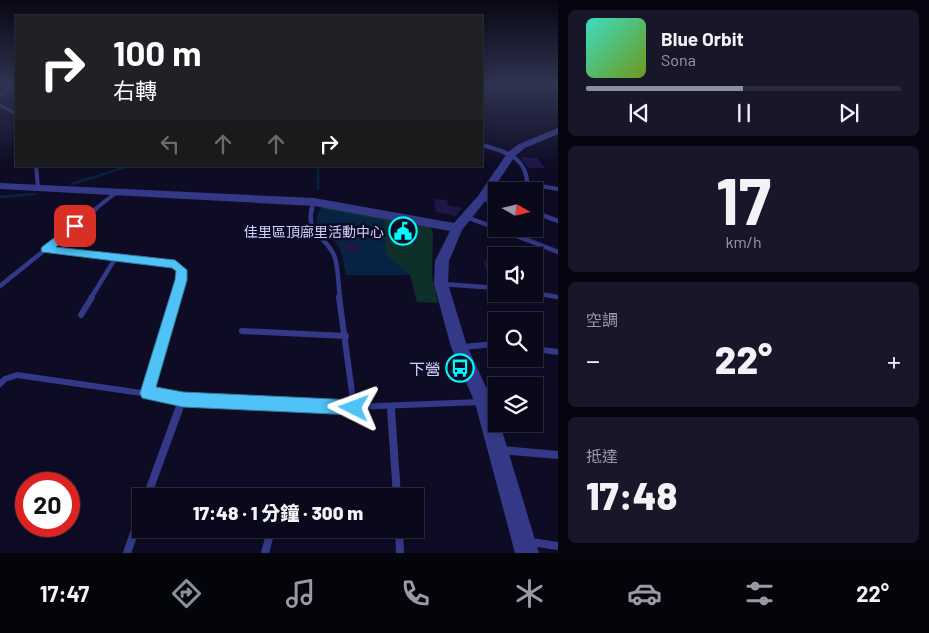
<!DOCTYPE html>
<html lang="zh-TW">
<meta charset="utf-8">
<style>
body{margin:0;font-family:Barlow,"Noto Sans TC",sans-serif;background:#181729;color:#f1f3f6;height:100vh;display:flex;flex-direction:column;font-size:19px;white-space:nowrap}
*{box-sizing:border-box;margin:0}
p{font-size:16px;color:#999aa3}
.icon{flex:none;width:28px;height:28px;fill:none;stroke:currentColor;stroke-width:2;stroke-linecap:round;stroke-linejoin:round}
.map{position:relative;flex:1;overflow:hidden}
.details{display:flex;flex-direction:column;gap:10px;padding:10px;background:#06050f;width:371px}
.details>*{flex:none}
.hud{position:absolute;left:15px;top:15px;width:468px;height:152px;border-radius:0px;box-shadow:0 2px 8px #0003,0 0 0 1px #2a2a3b;background:#202124;color:#fff;overflow:hidden}
.needle{width:32px;rotate:98deg}
.tools{position:absolute;left:488px;top:182px;display:grid;gap:10px}
.tools a{display:grid;place-items:center;width:55px;height:55px;border-radius:0px;background:#0a091c;box-shadow:0 2px 8px #0003,0 0 0 1px #2a2a3b;font-size:25px}
.speed{position:absolute;left:15px;top:472px;display:flex;gap:10px;font-size:25px;font-weight:700;text-align:center}
.speed>*{display:grid;place-content:center;width:65px;height:65px;border-radius:50%;background:#0a091c;box-shadow:0 2px 8px #0003,0 0 0 1px #2a2a3b;line-height:1}
.speed .limit{border:8px solid #d22;background:#fff;color:#111}
.pin{position:absolute;display:grid;place-items:center;width:42px;height:42px;color:#fff;margin:-21px;border-radius:10px;box-shadow:0 2px 8px #0006}
.me{position:absolute;width:55px;margin:-28px;rotate:273deg;stroke-linejoin:round;filter:drop-shadow(0 0 4px #0008)}
.turn{display:flex;align-items:center;gap:18px;height:105px;padding:0 15px;font-size:22px}
.turn .icon{width:65px;height:65px;stroke-width:2.5}
.turn b{display:block;font-size:35px;line-height:42px}
.lanes{display:flex;align-items:center;height:48px;padding:0 15px;background:#0003;justify-content:center;gap:25px;direction:ltr}
.lanes .off{opacity:.35}
.big{font-size:38px;font-weight:800;line-height:1.1}
.details .card{flex:1;display:flex;flex-direction:column;justify-content:center;gap:8px;min-width:0;padding:0 18px;border-radius:8px;background:#181729}
.details .dial{align-items:center;gap:0}
.dial b{font-size:65px;line-height:1}
.song{display:flex;align-items:center;gap:15px}
.cover{width:60px;height:60px;border-radius:8px;background:linear-gradient(135deg,hsl(170 70% 55%),hsl(80 70% 35%))}
.played{height:5px;border-radius:2px;background:linear-gradient(90deg,#8c9099 50%,#2a2a3b 50%)}
.keys{display:flex;justify-content:space-around;direction:ltr}
.heat{display:flex;justify-content:space-between;align-items:center;font-size:28px;direction:ltr}
.trip{position:absolute;left:132px;top:488px;width:292px;height:50px;border-radius:0px;background:#0a091c;box-shadow:0 2px 8px #0003,0 0 0 1px #2a2a3b;font-weight:800;line-height:50px;text-align:center}
.menu{display:flex;height:80px;justify-content:space-around;align-items:center;background:#04040b;color:#999aa3}
.menu .icon{width:35px;height:35px}
.menu .on{color:#8c9099}
.menu b{font-size:22px;color:#f1f3f6}
main{display:flex;flex:1;min-height:0}
.map>svg:first-child{display:block}
</style>
<main>
<div class="map">
<svg width="558" height="553" viewBox="0 0 558 553">
<rect width="100%" height="100%" fill="#0e0c25"/>
<!-- green -->
<path fill="#0f2f2b" d="M322 207 427 224 433 232 432 275 438 303 417 302 410 275H346C344 266 343 252 337 244 328 231 307 231 322 207Z"/>
<!-- water -->
<path fill="#062344" d="M323 209 384 221 386 254 410 275H346C344 266 343 252 337 244 330 233 308 229 320 210Z"/>
<g fill="none" stroke-linecap="round" stroke-linejoin="round">
<!-- stream -->
<path stroke="#062344" stroke-width="2.5" d="M318 166V189
M72 184 129 166
M0 197 35 194"/>
</g>
<!-- building -->
<path fill="#1c1747" d="M520 157 537 158 545 168H528Z
M434 199 447 200 448 205 462 208 456 216 436 212Z
M390 222 417 227 416 243 389 237Z
M349 241 355 242 359 245 360 250 355 253 349 252 342 246Z
M483 261 496 262V274L488 273Z"/>
<g fill="none" stroke-linecap="round" stroke-linejoin="round">
<!-- service-far4 -->
<path stroke="#343987" stroke-width="3" d="M0 95 13 86
M0 105 16 114"/>
<!-- service-far3 -->
<path stroke="#343987" stroke-width="4" d="M481 145C508 152 530 158 527 191
M36 166 38 187
M529 184 558 189
M482 198 496 204
M94 210 118 191
M311 210 314 202"/>
<!-- service-far2 -->
<path stroke="#343987" stroke-width="4.5" d="M312 209C305 232 326 237 334 255 339 268 338 285 340 298
M534 212 558 221
M466 217 496 228
M499 229 558 252
M46 249 175 264 181 270V280L176 298
M442 284 496 288
M0 286 96 209
M534 293 558 297
M91 298 116 257"/>
<!-- service-far1 -->
<path stroke="#343987" stroke-width="6" d="M339 297 354 407
M81 315 92 297
M242 331 346 336
M462 347 496 344
M534 349 558 352
M0 384 5 379 17 375 183 399 354 407 480 402
M147 393 176 297
M391 406V410
M179 410 183 399"/>
<!-- service -->
<path stroke="#343987" stroke-width="8" d="M391 409 397 496
M501 450 558 455
M147 496 179 409
M399 529 400 553
M531 542 558 546
M127 553 141 513
M265 553 270 534"/>
<!-- tertiary -->
<path fill="#343987" fill-rule="evenodd" d="M558 128V134L525 148 515 156 486 200 462 230 449 261 448 284 467 346 493 402 496 412V424H500L539 553H515L475 403 451 347 434 284 435 261 450 231 314 206 0 189V183L314 198 454 223 478 196 508 152 519 144Z"/>
</g>
<!-- sky -->
<linearGradient id="sky" x2="0" y2="1"><stop stop-color="#080714"/><stop offset="0.52" stop-color="#303451"/><stop offset="1" stop-color="#303451" stop-opacity="0"/></linearGradient>
<rect width="558" height="164" fill="url(#sky)"/>
<!-- route -->
<path fill="#4fc3f7" stroke="#337fa1" d="M75 222 80 226 78 228 56 247 175 260 187 270V280L156 387 183 392 354 400 359 402 361 408 359 413 354 415 183 407 142 398 140 393 175 280 176 271 172 268 42 252 41 249 42 247Z"/>
<!-- icons -->
<defs>
<g id="civic-ring" transform="scale(1.4375)"><circle r="9.5" fill="#0e0c25" stroke="#00fbfa" stroke-width="1.5"/><path d="M-.6-6.5H3V-4.5H.6V-3L4-1V1h2V6H-6V1h2V-1L-.6-3ZM-1.2 2.5V6h2.4V2.5Z" fill="#00fbfa"/></g>
<g id="bus-ring" transform="scale(1.4375)"><circle r="9.5" fill="#0e0c25" stroke="#00fbfa" stroke-width="1.5"/><path d="M-5-6H5V4H4V6H2V4H-2V6H-4V4H-5ZM-3.5-4V0h7V-4ZM-3.5 1.2v1.5H-2V1.2ZM2 1.2v1.5H3.5V1.2Z" fill="#00fbfa"/></g>
</defs>
<g fill-rule="evenodd">
<use href="#civic-ring" x="403" y="231"/>
<use href="#bus-ring" x="460" y="368"/>
</g>
<g text-anchor="middle" dominant-baseline="central" stroke-width="5" stroke-linejoin="round" paint-order="stroke">
<!-- poi labels -->
<g font-size="14" fill="#d0d0ff" stroke="#0e0c25" text-anchor="end">
<text x="384" y="231">佳里區頂廍里活動中心</text>
</g>
<!-- near-poi labels -->
<g font-size="16" fill="#d0d0ff" stroke="#0e0c25" text-anchor="end">
<text x="441" y="368">下營</text>
</g>
</g>
</svg>
<div class="tools">
<a><svg class="needle" viewBox="-14 -14 28 28"><path d="M0-13l5 13h-10z" fill="#e53935"/><path d="M0 13l5-13h-10z" fill="#999aa3"/></svg></a>
<a><svg class="icon" aria-label="sound" viewBox="0 0 24 24"><path d="M4 9h4l5-4v14l-5-4H4zM17 9q2 3 0 6"/></svg></a>
<a><svg class="icon" aria-label="search" viewBox="0 0 24 24"><circle cx="10" cy="10" r="6"/><path d="M15 15l6 6"/></svg></a>
<a><svg class="icon" aria-label="layers" viewBox="0 0 24 24"><path d="M12 4l9 5-9 5-9-5zM3 14l9 5 9-5"/></svg></a>
</div>
<div class="speed"><div class="limit">20</div></div>
<div class="pin" style="left:75px;top:226px;background:#d93025"><svg class="icon" aria-label="arrive" viewBox="0 0 24 24"><path d="M6 21V4h12l-3 4 3 4H6"/></svg></div>
<svg class="me" style="left:354px;top:408px" viewBox="-20 -20 40 40"><path d="M0-17L14 15 0 8-14 15z" fill="#4fc3f7" stroke="#fff" stroke-width="4"/></svg>
<div class="trip">17:48 · 1 分鐘 · 300 m</div>
<div class="hud">
<div class="turn"><svg class="icon" aria-label="right" viewBox="0 0 24 24"><path d="M7 20v-9h11M14 6l5 5-5 5"/></svg><div><b>100 m</b>右轉</div></div>
<div class="lanes"><svg class="icon off" aria-label="left" viewBox="0 0 24 24"><path d="M17 20v-9H6M10 6l-5 5 5 5"/></svg><svg class="icon off" aria-label="ahead" viewBox="0 0 24 24"><path d="M12 20V5M6 11l6-6 6 6"/></svg><svg class="icon off" aria-label="ahead" viewBox="0 0 24 24"><path d="M12 20V5M6 11l6-6 6 6"/></svg><svg class="icon" aria-label="right" viewBox="0 0 24 24"><path d="M7 20v-9h11M14 6l5 5-5 5"/></svg></div>
</div>
</div>
<section class="details">
<div class="card">
<div class="song"><i class="cover"></i><div><b>Blue Orbit</b><p>Sona</p></div></div>
<div class="played"></div>
<div class="keys"><svg class="icon" aria-label="previous" viewBox="0 0 24 24"><path d="M18 5L8 12l10 7zM5 5v14"/></svg><svg class="icon" aria-label="pause" viewBox="0 0 24 24"><path d="M8 5v14M16 5v14"/></svg><svg class="icon" aria-label="next" viewBox="0 0 24 24"><path d="M6 5l10 7-10 7zM19 5v14"/></svg></div>
</div>
<div class="card dial"><b>17</b><p>km/h</p></div>
<div class="card"><p>空調</p>
<div class="heat"><a>−</a><b class="big">22°</b><a>+</a></div>
</div>
<div class="card"><p>抵達</p><b class="big">17:48</b></div>
</section>
</main>
<nav class="menu">
<b>17:47</b>
<svg class="icon on" aria-label="directions" viewBox="0 0 24 24"><path d="M12 3l9 9-9 9-9-9zM9 14v-3h6M13 9l2 2-2 2"/></svg>
<svg class="icon" aria-label="music" viewBox="0 0 24 24"><path d="M9 18V5l10-2v13"/><circle cx="6" cy="18" r="3"/><circle cx="16" cy="16" r="3"/></svg>
<svg class="icon" aria-label="phone" viewBox="0 0 24 24"><path d="M5 4h4l2 5-3 2q2 4 5 5l2-3 5 2v4C11 20 4 13 5 4z"/></svg>
<svg class="icon" aria-label="climate" viewBox="0 0 24 24"><path d="M12 3v18M4 7l16 10M4 17L20 7"/></svg>
<svg class="icon" aria-label="car" viewBox="0 0 24 24"><path d="M5 17H2v-5l4-1 3-4h7l3 4 3 1v5h-3M9 17h6M6 11h13"/><circle cx="7" cy="17" r="2"/><circle cx="17" cy="17" r="2"/></svg>
<svg class="icon" aria-label="filters" viewBox="0 0 24 24"><path d="M4 7h16M4 17h16"/><circle cx="9" cy="7" r="2"/><circle cx="15" cy="17" r="2"/></svg>
<b>22°</b>
</nav>
